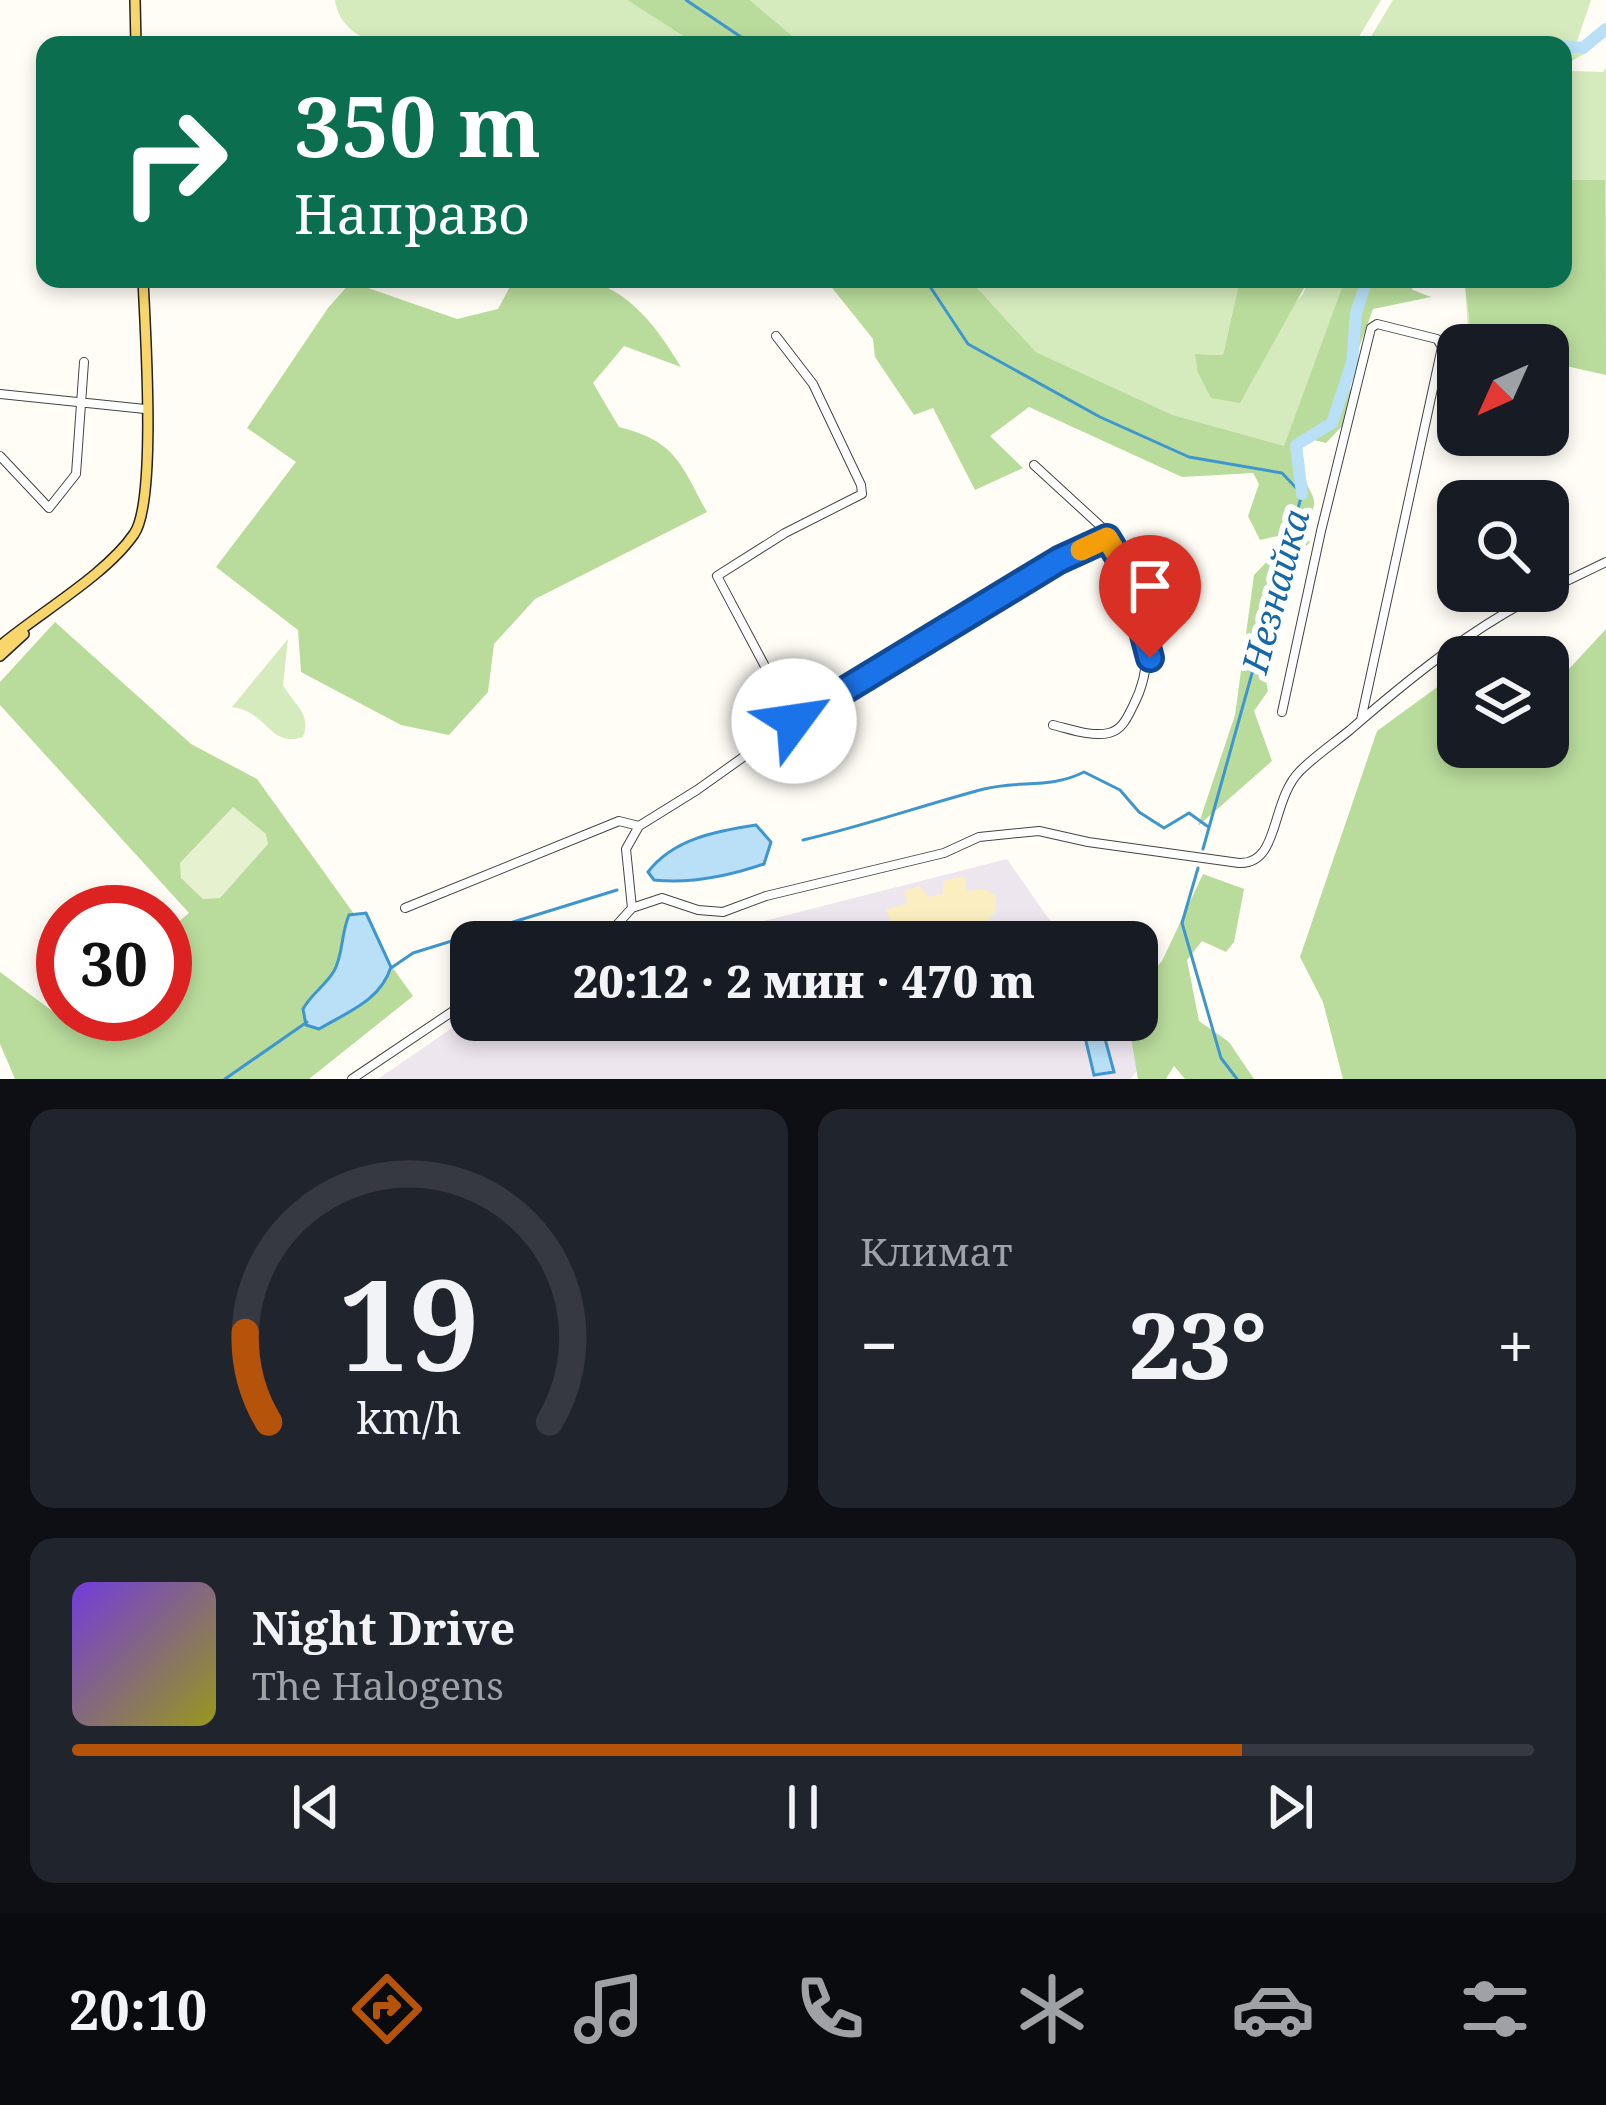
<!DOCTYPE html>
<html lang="ru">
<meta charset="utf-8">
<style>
body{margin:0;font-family:"Noto Serif",serif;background:#20242c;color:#f1f3f6;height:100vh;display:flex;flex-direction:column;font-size:45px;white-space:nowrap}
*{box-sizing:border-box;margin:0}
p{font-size:39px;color:#9ea1a6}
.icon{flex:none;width:66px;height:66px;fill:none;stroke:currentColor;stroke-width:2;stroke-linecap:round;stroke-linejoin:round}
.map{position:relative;height:1079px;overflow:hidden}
.side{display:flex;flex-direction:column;gap:30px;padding:30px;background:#0d0f14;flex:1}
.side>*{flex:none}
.hud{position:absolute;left:36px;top:36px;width:1536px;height:252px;border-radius:24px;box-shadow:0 6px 18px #0003;background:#0b6e4f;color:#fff;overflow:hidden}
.needle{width:78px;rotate:225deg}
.buttons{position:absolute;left:1437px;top:324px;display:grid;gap:24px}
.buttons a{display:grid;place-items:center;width:132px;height:132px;border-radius:24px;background:#171b24;box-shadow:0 6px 18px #0003;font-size:60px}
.speed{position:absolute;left:36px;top:885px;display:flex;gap:24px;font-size:60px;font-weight:700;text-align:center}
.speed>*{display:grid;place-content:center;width:156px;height:156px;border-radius:50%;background:#171b24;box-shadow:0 6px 18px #0003;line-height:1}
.speed .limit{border:18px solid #d22;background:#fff;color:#111}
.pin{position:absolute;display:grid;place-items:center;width:102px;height:102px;color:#fff;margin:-123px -51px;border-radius:50% 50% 50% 0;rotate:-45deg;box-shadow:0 0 12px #0007}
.pin .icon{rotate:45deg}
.me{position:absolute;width:132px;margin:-66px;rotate:59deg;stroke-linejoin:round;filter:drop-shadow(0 0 9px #0008)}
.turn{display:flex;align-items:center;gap:42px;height:252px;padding:0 60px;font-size:54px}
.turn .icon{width:156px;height:156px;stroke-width:2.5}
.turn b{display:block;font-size:84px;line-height:102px}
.big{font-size:90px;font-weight:800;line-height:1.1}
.side .widget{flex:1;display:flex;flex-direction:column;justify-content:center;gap:18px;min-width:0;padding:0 42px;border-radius:24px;background:#20242c}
.side .dial{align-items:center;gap:0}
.dial svg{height:312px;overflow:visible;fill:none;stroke:#363941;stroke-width:7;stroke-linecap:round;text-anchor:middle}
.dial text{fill:#f1f3f6;stroke:none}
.song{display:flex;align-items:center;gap:36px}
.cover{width:144px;height:144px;border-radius:18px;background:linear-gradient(135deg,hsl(260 70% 55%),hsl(60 70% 35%))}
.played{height:12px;border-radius:6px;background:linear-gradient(90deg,#b45309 80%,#363941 80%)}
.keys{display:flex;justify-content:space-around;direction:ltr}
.heat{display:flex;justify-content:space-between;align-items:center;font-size:66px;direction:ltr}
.side .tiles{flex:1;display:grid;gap:30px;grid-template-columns:1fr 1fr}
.widget:last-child{grid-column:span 2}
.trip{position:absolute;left:450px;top:921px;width:708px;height:120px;border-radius:24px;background:#171b24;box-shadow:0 6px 18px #0003;font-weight:800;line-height:120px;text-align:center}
.dock{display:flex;height:192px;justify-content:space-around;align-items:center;background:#090b0e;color:#9ea1a6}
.dock .icon{width:84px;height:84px}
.dock .on{color:#b45309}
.dock b{font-size:54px;color:#f1f3f6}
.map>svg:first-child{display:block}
</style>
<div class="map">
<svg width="1606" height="1079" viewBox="0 0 1606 1079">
<rect width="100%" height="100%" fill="#fffdf5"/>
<!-- industrial -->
<path fill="#eee6ef" d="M1007 859 1065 942H681Z
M471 1015V1020H1119L1147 1060 1130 1079H378Z"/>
<!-- green -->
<path fill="#d5ebbd" d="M335 0H627L697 45H380C358 37 338 25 335 0Z
M750 0H1381L1354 45H803Z
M1393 0H1591L1573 53 1584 54 1570 62 1567 71 1603 72 1606 68V373L1548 345H1499L1468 332 1465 279H1563V45H1366Z
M969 279H1240L1223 355 1196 354 1211 397 1303 294 1309 279H1345L1284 447 1173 415 1036 352Z
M288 639 283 685C293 704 312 713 303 737 269 748 269 712 232 707Z"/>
<!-- forest -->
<path fill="#b9dc9c" d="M627 0H750L803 45H697Z
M1572 180H1605L1606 375 1548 362V345H1494L1470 324 1464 279H1563V195Z
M514 279C535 279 561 275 582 279 629 288 658 329 681 367L624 346 593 383 619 427C677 442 680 463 707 512L535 599 494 644 488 692 449 735 401 725 301 672 298 630 216 567 296 462 247 428 328 308 351 282 457 319 498 309Z
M825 279H969L1036 352 1173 415 1284 446 1345 279H1406L1413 290 1431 297 1373 309 1348 378 1353 400 1346 422 1326 443 1301 437C1301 447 1300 458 1302 468 1309 502 1327 495 1299 531L1310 542 1286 568 1262 660 1268 691 1254 711 1272 761 1198 826 1235 715 1254 575 1278 550V536L1260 540 1248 516 1259 484 1253 473 1182 477 1029 407 990 436 1023 468 975 490 933 408 914 415 875 357 873 339Z
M1240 279H1309L1240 403 1211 398 1198 373 1195 354 1223 355Z
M55 622 191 744 257 779 413 996 309 1079H15L0 1044V972L55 1013 165 1014V933L189 913 0 705V682Z
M1606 629V1079H1343L1323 1002 1300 957 1377 731 1458 672V747H1548V666L1568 670Z
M1203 874 1244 889 1234 942 1226 952 1202 941 1187 960 1199 1021 1229 1042 1254 1079H1185L1174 1066 1166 1079H1138L1128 1020H1137V976L1149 975 1162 961Z"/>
<!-- sand -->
<path fill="#fbeec1" d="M964 876 967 891 985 889 996 896 995 911 979 933 997 942H898L886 910 908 903 904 891 920 886 928 897 942 894 944 881Z"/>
<!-- pitch -->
<path fill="#e6f2cf" d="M233 807 266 834 268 844 220 898 203 899 181 878 180 863Z"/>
<!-- water -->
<path fill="#b9e0f7" stroke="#3f96cf" stroke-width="3" d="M756 825 771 842 764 864C729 876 691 884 654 880L648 872C673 839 716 831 756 825Z
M366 913 391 967C380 1001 349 1011 319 1029L306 1025 303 1009C311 994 326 985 334 971 343 956 341 933 349 915Z
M1081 1020H1100L1114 1072 1094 1075Z"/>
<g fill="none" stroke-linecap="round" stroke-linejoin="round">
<!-- stream -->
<path stroke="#3f96cf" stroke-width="3" d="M686 0 753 45
M925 279 968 344 1100 417 1189 457 1282 473 1302 494 1203 849
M803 840C864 826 923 805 984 789 1018 780 1051 789 1084 772L1120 790 1139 812 1164 828 1189 813 1207 826
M1198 868 1182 923 1221 1058 1237 1079
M391 968 413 953 617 890
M225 1079 307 1022"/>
<!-- river -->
<path stroke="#b9e0f7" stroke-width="12" d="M1563 46 1583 48 1606 29
M1302 494 1296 445 1332 423 1352 363 1356 313 1367 279"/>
<!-- minor casing -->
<g stroke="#444" stroke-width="10">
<path id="minor" d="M776 336 813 384 861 485 862 494 785 533 717 576 794 721
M0 394 145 409
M0 456 49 508 76 474 84 362
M1034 465 1107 532V538C1139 589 1163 649 1133 706 1127 718 1122 730 1109 733 1091 737 1070 729 1053 725
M1548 590 1606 562
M1282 712 1321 531 1371 328 1377 324 1437 339 1442 347 1361 720
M405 908 619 821 639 826
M632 908 626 849 639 826 697 790 794 721 1059 560 1107 538
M594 942 605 938 632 908 662 898 698 910 723 912 766 896 944 853 979 837 1039 831 1088 842 1239 863C1280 865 1270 801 1300 771 1315 756 1334 743 1350 730 1410 678 1474 626 1546 591
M352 1079 471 999"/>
</g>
<!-- major casing -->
<g stroke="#222" stroke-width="12">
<path id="major" d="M135 0 136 45
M0 646C39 613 106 575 134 534 157 502 145 327 143 279
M0 656 24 634"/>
</g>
<!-- minor -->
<use href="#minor" stroke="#fff" stroke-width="8"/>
<!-- major -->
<use href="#major" stroke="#f9d66b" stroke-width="9"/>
</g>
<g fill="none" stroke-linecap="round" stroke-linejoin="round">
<!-- route casing -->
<g stroke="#114b97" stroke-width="30">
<path id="route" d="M794 721 1059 560 1107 538 1127 571 1150 658"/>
</g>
<!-- route -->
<use href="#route" stroke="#1a73e8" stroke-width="21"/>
<!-- slow -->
<path stroke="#f59e0b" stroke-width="21" d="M1081 550 1107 538 1127 571 1136 601"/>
</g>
<g text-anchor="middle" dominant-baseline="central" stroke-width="12" stroke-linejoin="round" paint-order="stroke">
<!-- water labels -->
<g font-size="36" font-style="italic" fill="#1768a6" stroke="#fff">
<text transform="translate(1275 591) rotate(-75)">Незнайка</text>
</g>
</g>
</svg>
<div class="buttons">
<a><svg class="needle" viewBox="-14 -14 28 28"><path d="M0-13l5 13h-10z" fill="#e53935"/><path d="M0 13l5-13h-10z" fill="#9ea1a6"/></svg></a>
<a><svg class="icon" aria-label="search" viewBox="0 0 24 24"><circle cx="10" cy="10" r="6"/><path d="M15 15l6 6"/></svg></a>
<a><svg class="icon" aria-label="layers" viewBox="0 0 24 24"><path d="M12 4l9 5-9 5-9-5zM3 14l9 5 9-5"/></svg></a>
</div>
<div class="speed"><div class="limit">30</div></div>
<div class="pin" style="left:1150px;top:658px;background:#d93025"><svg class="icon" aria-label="arrive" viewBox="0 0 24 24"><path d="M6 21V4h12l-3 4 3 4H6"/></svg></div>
<svg class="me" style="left:794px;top:721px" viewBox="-20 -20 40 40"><circle r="19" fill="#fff"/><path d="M0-13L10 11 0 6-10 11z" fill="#1a73e8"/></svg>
<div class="trip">20:12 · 2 мин · 470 m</div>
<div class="hud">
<div class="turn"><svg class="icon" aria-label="right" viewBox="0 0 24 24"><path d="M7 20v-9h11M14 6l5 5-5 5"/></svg><div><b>350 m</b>Направо</div></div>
</div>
</div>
<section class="side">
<div class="tiles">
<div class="widget dial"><svg viewBox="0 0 100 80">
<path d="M14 69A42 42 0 1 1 86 69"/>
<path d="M14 69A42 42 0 0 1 8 46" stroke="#b45309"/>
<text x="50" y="56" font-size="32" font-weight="700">19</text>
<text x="50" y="72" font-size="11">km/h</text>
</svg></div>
<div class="widget"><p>Климат</p>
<div class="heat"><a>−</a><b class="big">23°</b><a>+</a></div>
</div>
<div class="widget">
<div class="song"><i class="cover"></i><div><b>Night Drive</b><p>The Halogens</p></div></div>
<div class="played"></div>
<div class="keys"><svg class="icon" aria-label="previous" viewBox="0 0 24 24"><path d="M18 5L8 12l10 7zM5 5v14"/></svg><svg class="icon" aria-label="pause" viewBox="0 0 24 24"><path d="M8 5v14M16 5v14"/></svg><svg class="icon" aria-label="next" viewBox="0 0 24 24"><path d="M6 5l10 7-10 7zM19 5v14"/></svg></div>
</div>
</div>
</section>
<nav class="dock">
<b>20:10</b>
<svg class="icon on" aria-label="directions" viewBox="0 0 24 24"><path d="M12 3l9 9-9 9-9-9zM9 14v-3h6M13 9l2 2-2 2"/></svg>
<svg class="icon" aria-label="music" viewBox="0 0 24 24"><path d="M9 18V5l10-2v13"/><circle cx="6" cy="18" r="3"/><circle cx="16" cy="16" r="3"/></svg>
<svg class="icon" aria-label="phone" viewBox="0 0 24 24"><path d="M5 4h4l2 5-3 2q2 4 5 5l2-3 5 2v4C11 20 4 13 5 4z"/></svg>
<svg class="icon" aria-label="climate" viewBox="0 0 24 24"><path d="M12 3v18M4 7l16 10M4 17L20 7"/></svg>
<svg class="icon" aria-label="car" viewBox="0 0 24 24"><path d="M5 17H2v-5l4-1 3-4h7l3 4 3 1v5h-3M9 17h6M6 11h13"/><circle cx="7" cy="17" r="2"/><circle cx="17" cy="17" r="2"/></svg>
<svg class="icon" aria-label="filters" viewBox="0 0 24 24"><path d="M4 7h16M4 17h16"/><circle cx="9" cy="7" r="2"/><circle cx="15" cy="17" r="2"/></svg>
</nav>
